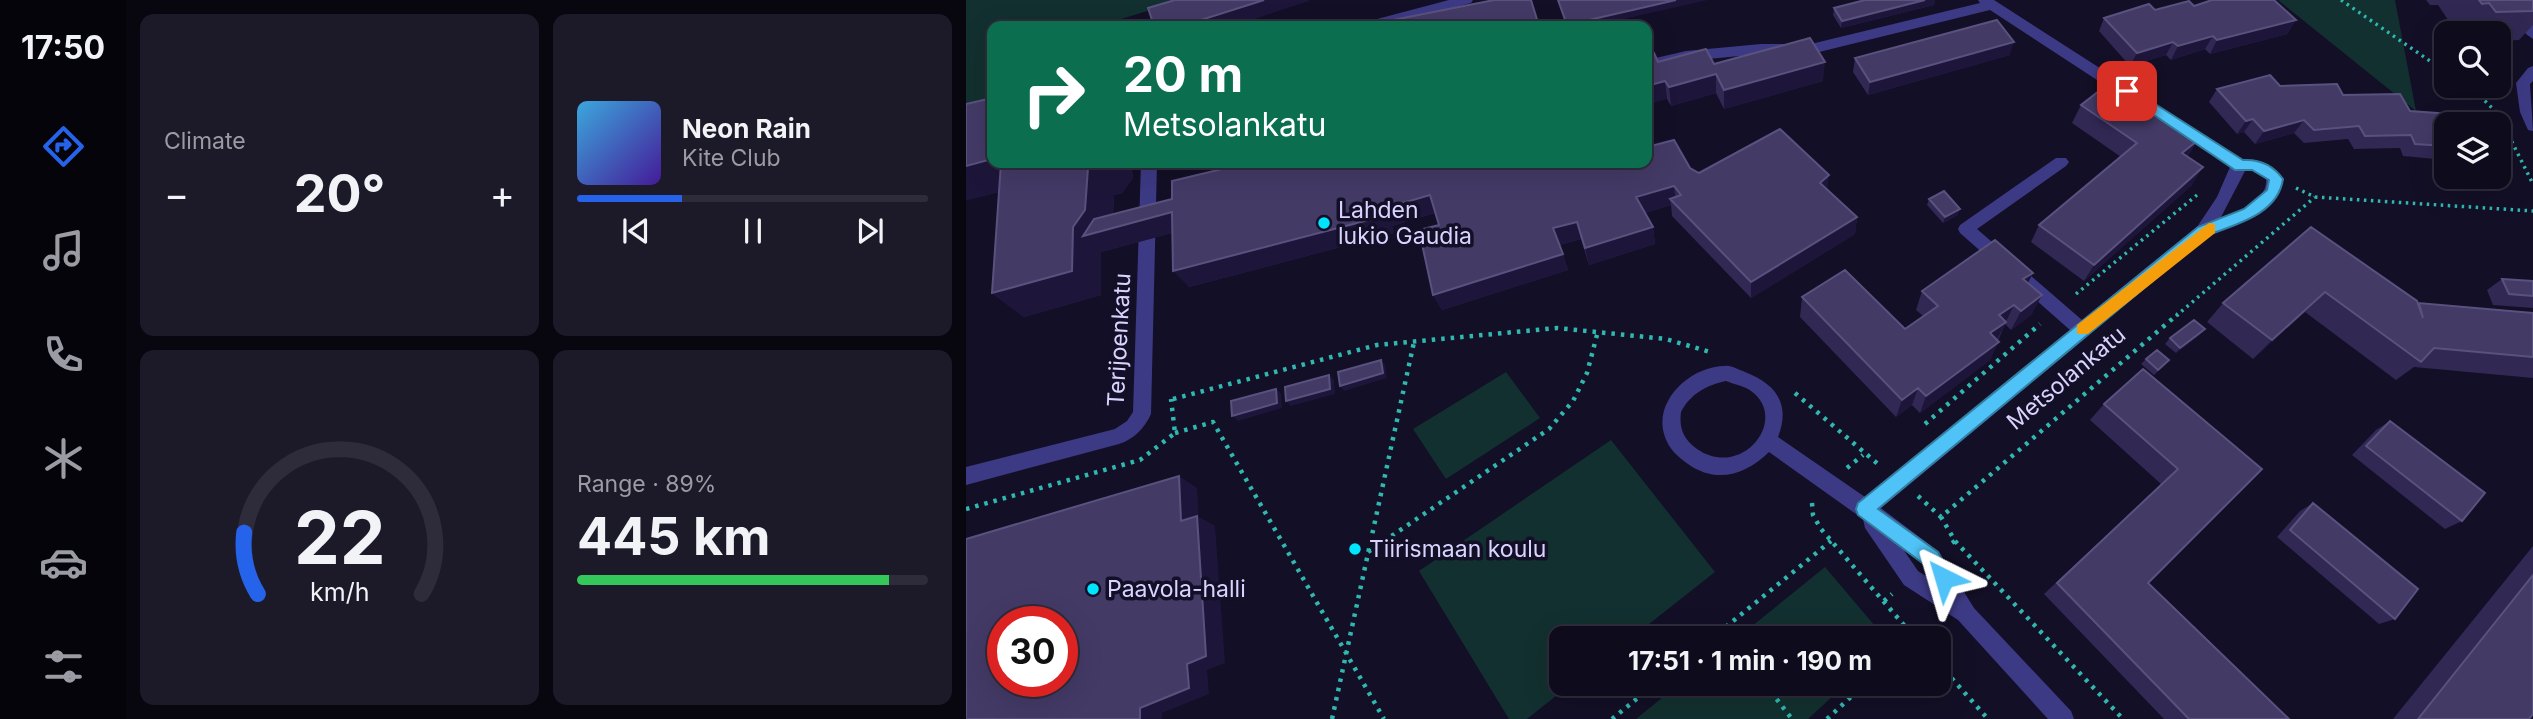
<!DOCTYPE html>
<meta charset="utf-8">
<style>
body{margin:0;font-family:Inter,sans-serif;background:#1c1929;color:#f1f3f6;height:100vh;display:flex;flex-direction:column;font-size:26px;white-space:nowrap}
*{box-sizing:border-box;margin:0}
p{font-size:23px;color:#9b9ba3}
.icon{flex:none;width:38px;height:38px;fill:none;stroke:currentColor;stroke-width:2;stroke-linecap:round;stroke-linejoin:round}
.map{position:relative;flex:1;overflow:hidden}
.drawer{display:flex;flex-direction:column;gap:14px;padding:14px;background:#08060f;width:840px}
.drawer>*{flex:none}
.top-card{position:absolute;left:21px;top:21px;width:665px;height:147px;border-radius:14px;box-shadow:0 7px 28px #0002,0 0 0 2px #2e2b3b;background:#0b6e4f;color:#fff;overflow:hidden}
.fabs{position:absolute;left:1468px;top:21px;display:grid;gap:14px}
.fabs a{display:grid;place-items:center;width:77px;height:77px;border-radius:14px;background:#0e0b1c;box-shadow:0 7px 28px #0002,0 0 0 2px #2e2b3b;font-size:35px}
.speed{position:absolute;left:21px;top:606px;display:flex;gap:14px;font-size:35px;font-weight:700;text-align:center}
.speed>*{display:grid;place-content:center;width:91px;height:91px;border-radius:50%;background:#0e0b1c;box-shadow:0 7px 28px #0002,0 0 0 2px #2e2b3b;line-height:1}
.speed .limit{border:10px solid #d22;background:#fff;color:#111}
.pin{position:absolute;display:grid;place-items:center;width:60px;height:60px;color:#fff;margin:-30px;border-radius:14px;box-shadow:0 4px 10px #0006}
.me{position:absolute;width:77px;margin:-38px;rotate:320deg;stroke-linejoin:round;filter:drop-shadow(0 0 5px #0008)}
.turn{display:flex;align-items:center;gap:24px;height:147px;padding:0 21px;font-size:32px}
.turn .icon{width:91px;height:91px;stroke-width:2.5}
.turn b{display:block;font-size:49px;line-height:60px}
.big{font-size:52px;font-weight:700;line-height:1.1}
.drawer .tile{flex:1;display:flex;flex-direction:column;justify-content:center;gap:10px;min-width:0;padding:0 24px;border-radius:14px;background:#1c1929}
.drawer .dial{align-items:center;gap:0}
.dial svg{height:182px;overflow:visible;fill:none;stroke:#2e2b3b;stroke-width:7;stroke-linecap:round;text-anchor:middle}
.dial text{fill:#f1f3f6;stroke:none}
.song{display:flex;align-items:center;gap:21px}
.cover{width:84px;height:84px;border-radius:10px;background:linear-gradient(135deg,hsl(200 70% 55%),hsl(260 70% 35%))}
.played{height:7px;border-radius:4px;background:linear-gradient(90deg,#2563eb 30%,#2e2b3b 30%)}
.keys{display:flex;justify-content:space-around;direction:ltr}
.heat{display:flex;justify-content:space-between;align-items:center;font-size:38px;direction:ltr}
.charge{height:10px;border-radius:5px;background:linear-gradient(90deg,#34c759 89%,#2e2b3b 0)}
.drawer .tiles{flex:1;display:grid;gap:14px;grid-template-columns:repeat(2,1fr)}
.trip{position:absolute;left:583px;top:626px;width:402px;height:70px;border-radius:14px;background:#0e0b1c;box-shadow:0 7px 28px #0002,0 0 0 2px #2e2b3b;font-weight:700;line-height:70px;text-align:center}
main{display:flex;flex:1;min-height:0}
.dock{display:flex;flex-direction:column;width:126px;justify-content:space-around;align-items:center;background:#06040b;color:#9b9ba3}
.dock .icon{width:49px;height:49px}
.dock .on{color:#2563eb}
.dock b{font-size:32px;color:#f1f3f6}
.map>svg:first-child{display:block}
</style>
<main>
<nav class="dock">
<b>17:50</b>
<svg class="icon on" aria-label="directions" viewBox="0 0 24 24"><path d="M12 3l9 9-9 9-9-9zM9 14v-3h6M13 9l2 2-2 2"/></svg>
<svg class="icon" aria-label="music" viewBox="0 0 24 24"><path d="M9 18V5l10-2v13"/><circle cx="6" cy="18" r="3"/><circle cx="16" cy="16" r="3"/></svg>
<svg class="icon" aria-label="phone" viewBox="0 0 24 24"><path d="M5 4h4l2 5-3 2q2 4 5 5l2-3 5 2v4C11 20 4 13 5 4z"/></svg>
<svg class="icon" aria-label="climate" viewBox="0 0 24 24"><path d="M12 3v18M4 7l16 10M4 17L20 7"/></svg>
<svg class="icon" aria-label="car" viewBox="0 0 24 24"><path d="M5 17H2v-5l4-1 3-4h7l3 4 3 1v5h-3M9 17h6M6 11h13"/><circle cx="7" cy="17" r="2"/><circle cx="17" cy="17" r="2"/></svg>
<svg class="icon" aria-label="filters" viewBox="0 0 24 24"><path d="M4 7h16M4 17h16"/><circle cx="9" cy="7" r="2"/><circle cx="15" cy="17" r="2"/></svg>
</nav>
<section class="drawer">
<div class="tiles">
<div class="tile"><p>Climate</p>
<div class="heat"><a>−</a><b class="big">20°</b><a>+</a></div>
</div>
<div class="tile">
<div class="song"><i class="cover"></i><div><b>Neon Rain</b><p>Kite Club</p></div></div>
<div class="played"></div>
<div class="keys"><svg class="icon" aria-label="previous" viewBox="0 0 24 24"><path d="M18 5L8 12l10 7zM5 5v14"/></svg><svg class="icon" aria-label="pause" viewBox="0 0 24 24"><path d="M8 5v14M16 5v14"/></svg><svg class="icon" aria-label="next" viewBox="0 0 24 24"><path d="M6 5l10 7-10 7zM19 5v14"/></svg></div>
</div>
<div class="tile dial"><svg viewBox="0 0 100 80">
<path d="M14 69A42 42 0 1 1 86 69"/>
<path d="M14 69A42 42 0 0 1 8 42" stroke="#2563eb"/>
<text x="50" y="56" font-size="32" font-weight="700">22</text>
<text x="50" y="72" font-size="11">km/h</text>
</svg></div>
<div class="tile"><p>Range · 89%</p><b class="big">445 km</b><div class="charge"></div></div>
</div>
</section>
<div class="map">
<svg width="1567" height="719" viewBox="0 0 1567 719">
<rect width="100%" height="100%" fill="#130f26"/>
<!-- green -->
<path fill="#12302f" d="M0 0H218L155 19 149 26H26V99L0 106Z
M1312 0H1429L1450 111Z
M540 372 574 418 480 479 447 429Z
M645 440 749 572 664 639H595V684H605L561 719H543L453 571Z
M859 567 920 639H770Z
M713 684H880L842 719H670Z"/>
<g fill="none" stroke-linecap="round" stroke-linejoin="round">
<!-- path-far1 -->
<path stroke="#2fb8b0" stroke-width="3.5" stroke-dasharray="2.5 4.5" stroke-linecap="butt" d="M1375 0 1480 72
M1504 86 1532 114 1567 184
M1330 188 1349 197 1567 211
M1110 294 1231 195
M1210 316 1349 197"/>
<!-- path -->
<path stroke="#2fb8b0" stroke-width="4.5" stroke-dasharray="3.5 6" stroke-linecap="butt" d="M829 393 913 465
M207 399 411 345 591 328 700 339 744 352
M959 424 1074 324
M209 433 247 422 418 719
M881 468 897 455
M952 496 975 517
M846 503 847 515 855 529 950 639
M0 509 174 460 209 433 205 399
M989 541 1157 719
M986 543 989 541 975 517 1212 314
M402 552 583 429 607 401 621 373 632 331
M918 601 926 594
M757 629 765 639
M745 639 865 541
M973 664 1022 719
M799 684 826 719
M366 719 448 342
M646 719 689 684
M861 719 899 684"/>
<!-- minor -->
<path fill="#3d3a85" fill-rule="evenodd" d="M483 0H507L505 3 417 26H394L396 23Z
M1012 0H1028L1277 160C1293 158 1309 166 1318 179 1307 216 1275 223 1243 235L915 508 973 552 1008 608 1105 711 1108 719H1082L992 620 938 585 899 528 897 519 803 452C780 475 750 484 722 464 712 457 703 449 699 437 686 402 724 366 759 366 765 365 773 370 779 372 810 384 825 404 812 437L899 497 1104 330 994 233 992 229 994 225 1090 158H1100L1103 162 1100 166 1011 229 1116 320 1231 227 1251 197 1264 167 1024 10 845 54H795L720 61 681 70V60L720 51 795 44H845L1014 3ZM1279 171H1288L1300 179C1302 201 1272 212 1254 219ZM760 381C767 384 779 386 785 391 824 419 776 480 731 449 717 439 713 428 715 412 724 394 741 385 760 381ZM937 549 959 566 969 582 952 571Z
M1549 0H1563L1567 13V39L1560 34Z
M1567 66V81L1564 84 1567 131 1562 130 1554 112 1550 83 1562 68Z
M175 163H191L185 414C178 429 168 439 153 444L0 485V467L149 429 161 421 167 412Z"/>
</g>
<!-- wall -->
<path fill="#312854" d="M899 0H969L968 5 875 28 867 15 868 8Z
M1460 0H1567V25L1553 40 1533 41V33H1491L1472 5H1464Z
M1228 6 1330 20 1321 34 1244 54 1239 49 1205 60 1200 55 1164 66 1133 31 1138 18Z
M1044 55 902 95 887 72 889 58Z
M692 62 748 64 857 81 758 109 750 93 705 106 701 99Z
M1314 86 1377 95 1444 111 1480 124V160L1437 156 1434 148 1388 149 1382 139 1338 143 1328 133 1289 144 1278 132 1271 134 1243 102 1251 89Z
M0 104 26 163H159L166 171 167 178 156 193 148 195 147 214 724 168 733 173 861 190 891 217 889 234 785 298 706 216 705 205 679 213 687 227 689 244 623 265 615 239 594 245 602 270 476 310 467 295 473 225 469 213 426 226 428 233 223 287 206 233 135 252V295L58 317 26 293 33 192 0 200Z
M1115 105 1231 141 1221 157 1226 185 1118 281 1065 242 1073 225 1155 157 1106 123Z
M963 199 992 215 977 223 961 205Z
M1345 227 1452 304 1453 303 1567 313V378L1448 367 1430 380 1339 312 1287 359 1241 322 1257 303Z
M1067 273 1062 283 1076 295 1065 315 1045 330 1039 324 1024 360 954 413 946 405 930 417 834 317 836 297 939 329 957 316 950 310 956 291Z
M1536 279 1567 281V308L1527 305 1521 290Z
M1234 335 1210 353 1199 344 1204 338Z
M1180 359 1199 365 1188 375 1175 364Z
M1138 404 1296 469 1182 583 1323 719H1198L1078 594 1195 484 1124 420Z
M1424 421 1496 521 1479 529 1386 455 1410 430Z
M1347 503 1429 619 1413 624 1311 537 1334 511Z
M1567 546V714L1563 719H1427Z"/>
<!-- shaded-wall -->
<path fill="#1d163a" d="M298 0H343V1L267 26H216Z
M710 0H742L627 26H601V25Z
M959 0H969L968 5 875 28 876 21Z
M1330 20 1321 34 1244 54 1251 40Z
M1247 36 1239 49 1205 60 1212 46Z
M1048 42 1044 55 902 95 904 82Z
M1207 42 1200 55 1164 66 1171 53Z
M859 62 857 81 758 109V90Z
M750 74V93L705 106 703 87Z
M699 81 701 99 681 105V86Z
M1287 119 1278 132 1271 134 1280 121Z
M1338 120 1328 133 1289 144 1298 131Z
M1231 141 1219 159 1216 153Z
M26 159V163H42L65 184 0 200V166Z
M133 163H159L166 171 167 178 156 193 148 195 146 228 206 212 222 229 135 252V295L58 317 26 293 107 227 122 168Z
M1237 167 1226 185 1118 281 1128 265Z
M863 175 861 193 854 183Z
M708 186 710 204 704 199 705 205 673 215 670 197Z
M464 195 472 212 426 226 428 233 223 287 207 271Z
M994 209 992 215 977 223 979 217Z
M891 217 889 234 785 298V282Z
M611 222 615 239 593 245 587 228Z
M687 227 689 244 623 265 619 248Z
M597 254 602 270 476 310 467 295Z
M1067 273 1057 292V279Z
M1359 292 1339 312 1287 359 1306 340Z
M1076 295 1065 315 1045 330 1055 311Z
M1048 305 1031 340 1015 352 1033 315Z
M1239 329 1234 335 1210 353 1214 348Z
M1033 342 1024 360 954 413 960 396Z
M415 360 419 365 421 378 378 391 374 386Z
M363 375 368 380 369 394 325 406 320 401Z
M952 388 946 405 930 417 936 400Z
M310 389 315 394 316 408 272 421 266 416Z
M213 476 231 488 233 517 249 526 259 663 241 670 243 694 196 713V719H174V708L221 664Z"/>
<!-- building -->
<path fill="#433a66" stroke="#5a527e" stroke-width="2" fill-rule="evenodd" d="M209 0H298L216 26H188L182 8Z
M528 0H565L573 26H428L427 20Z
M592 0H710L601 25Z
M899 0H959L876 21 868 8Z
M1246 0H1308L1330 20 1251 40 1247 36 1212 46 1207 42 1171 53 1138 18 1183 4 1189 10 1223 1 1228 6Z
M1513 0H1567V11L1530 12 1523 3 1516 4Z
M1031 20 1048 42 904 82 889 58Z
M844 38 859 62 758 90 750 74 703 87 699 81 681 86V55L688 53 692 62 740 49 748 64Z
M1304 75 1314 86 1371 84 1377 95 1434 94 1444 111 1485 114 1489 124H1480V146L1449 144 1445 135 1399 136 1393 126 1348 130 1338 120 1298 131 1287 119 1280 121 1251 89Z
M1142 84 1231 141 1216 153 1237 167 1128 265 1073 225 1171 143 1115 105Z
M26 98V159L0 166V104Z
M814 129 863 175 854 183 891 217 785 282 704 199 715 195 708 186 670 197 687 227 619 248 611 222 587 228 597 254 467 295 453 230 473 225 464 195 416 209 418 216 207 271 206 212 117 236 128 219 206 199V181L281 163H681V147L708 140 724 168 733 173Z
M35 163H133L130 166 122 168 119 210 107 227 106 271 26 293Z
M978 191 994 209 979 217 963 199Z
M1345 227 1451 301 1457 318 1453 303 1567 313V357L1468 348 1455 362 1359 292 1306 340 1257 303Z
M1029 240 1067 273 1057 279 1076 295 1055 311 1048 305 1033 315 1040 322 1024 333 1033 342 960 396 952 388 936 400 836 297 879 270 939 329 972 306 956 291Z
M1536 279 1567 281V296L1543 294Z
M1228 320 1239 329 1214 348 1204 338Z
M1191 350 1203 360 1192 370 1180 359Z
M415 360 417 373 374 386 372 372Z
M1177 369 1296 469 1182 583 1323 719H1223L1091 583 1212 469 1138 404Z
M363 375 364 389 320 401 319 387Z
M310 389 311 403 266 416 265 401Z
M1424 421 1519 493 1496 521 1400 446Z
M213 476 215 521 231 516 240 656 221 664 223 688 174 708V719H0V539ZM37 621H96V681H37Z
M1347 503 1452 589 1429 619 1324 530Z
M1567 575V714L1563 719H1452Z"/>
<!-- route -->
<path fill="#4fc3f7" stroke="#337fa1" stroke-width="2" d="M1161 86 1277 160C1293 159 1307 165 1317 179 1312 214 1271 224 1242 235L912 509 972 552 987 578 984 584 978 587 971 584 959 565 892 515 890 509 892 503 1232 227 1278 209 1301 190 1303 180 1286 170H1269L1157 94V88Z"/>
<!-- slow -->
<path fill="#f59e0b" d="M1243 223 1249 224V233L1122 334H1111V325Z"/>
<!-- markers -->
<g fill="#00e5ff" stroke="#130f26" stroke-width="2.5">
<circle cx="358" cy="223" r="7"/>
<circle cx="389" cy="549" r="7"/>
<circle cx="127" cy="589" r="7"/>
</g>
<g text-anchor="middle" dominant-baseline="central" stroke-width="7" stroke-linejoin="round" paint-order="stroke">
<!-- poi labels -->
<g font-size="23" fill="#d9d4ff" stroke="#130f26" text-anchor="start">
<text x="372" y="210">Lahden<tspan x="372" dy="26">lukio Gaudia</tspan></text>
<text x="403" y="549">Tiirismaan koulu</text>
<text x="141" y="589">Paavola-halli</text>
</g>
<!-- street labels -->
<g font-size="23" fill="#d9d4ff" stroke="#130f26">
<text transform="translate(153 340) rotate(-87)">Terijoenkatu</text>
<text transform="translate(1100 378) rotate(-40)">Metsolankatu</text>
</g>
</g>
</svg>
<div class="fabs">
<a><svg class="icon" aria-label="search" viewBox="0 0 24 24"><circle cx="10" cy="10" r="6"/><path d="M15 15l6 6"/></svg></a>
<a><svg class="icon" aria-label="layers" viewBox="0 0 24 24"><path d="M12 4l9 5-9 5-9-5zM3 14l9 5 9-5"/></svg></a>
</div>
<div class="speed"><div class="limit">30</div></div>
<div class="pin" style="left:1161px;top:91px;background:#d93025"><svg class="icon" aria-label="arrive" viewBox="0 0 24 24"><path d="M6 21V4h12l-3 4 3 4H6"/></svg></div>
<svg class="me" style="left:978px;top:578px" viewBox="-20 -20 40 40"><path d="M0-17L14 15 0 8-14 15z" fill="#4fc3f7" stroke="#fff" stroke-width="4"/></svg>
<div class="trip">17:51 · 1 min · 190 m</div>
<div class="top-card">
<div class="turn"><svg class="icon" aria-label="right" viewBox="0 0 24 24"><path d="M7 20v-9h11M14 6l5 5-5 5"/></svg><div><b>20 m</b>Metsolankatu</div></div>
</div>
</div>
</main>
